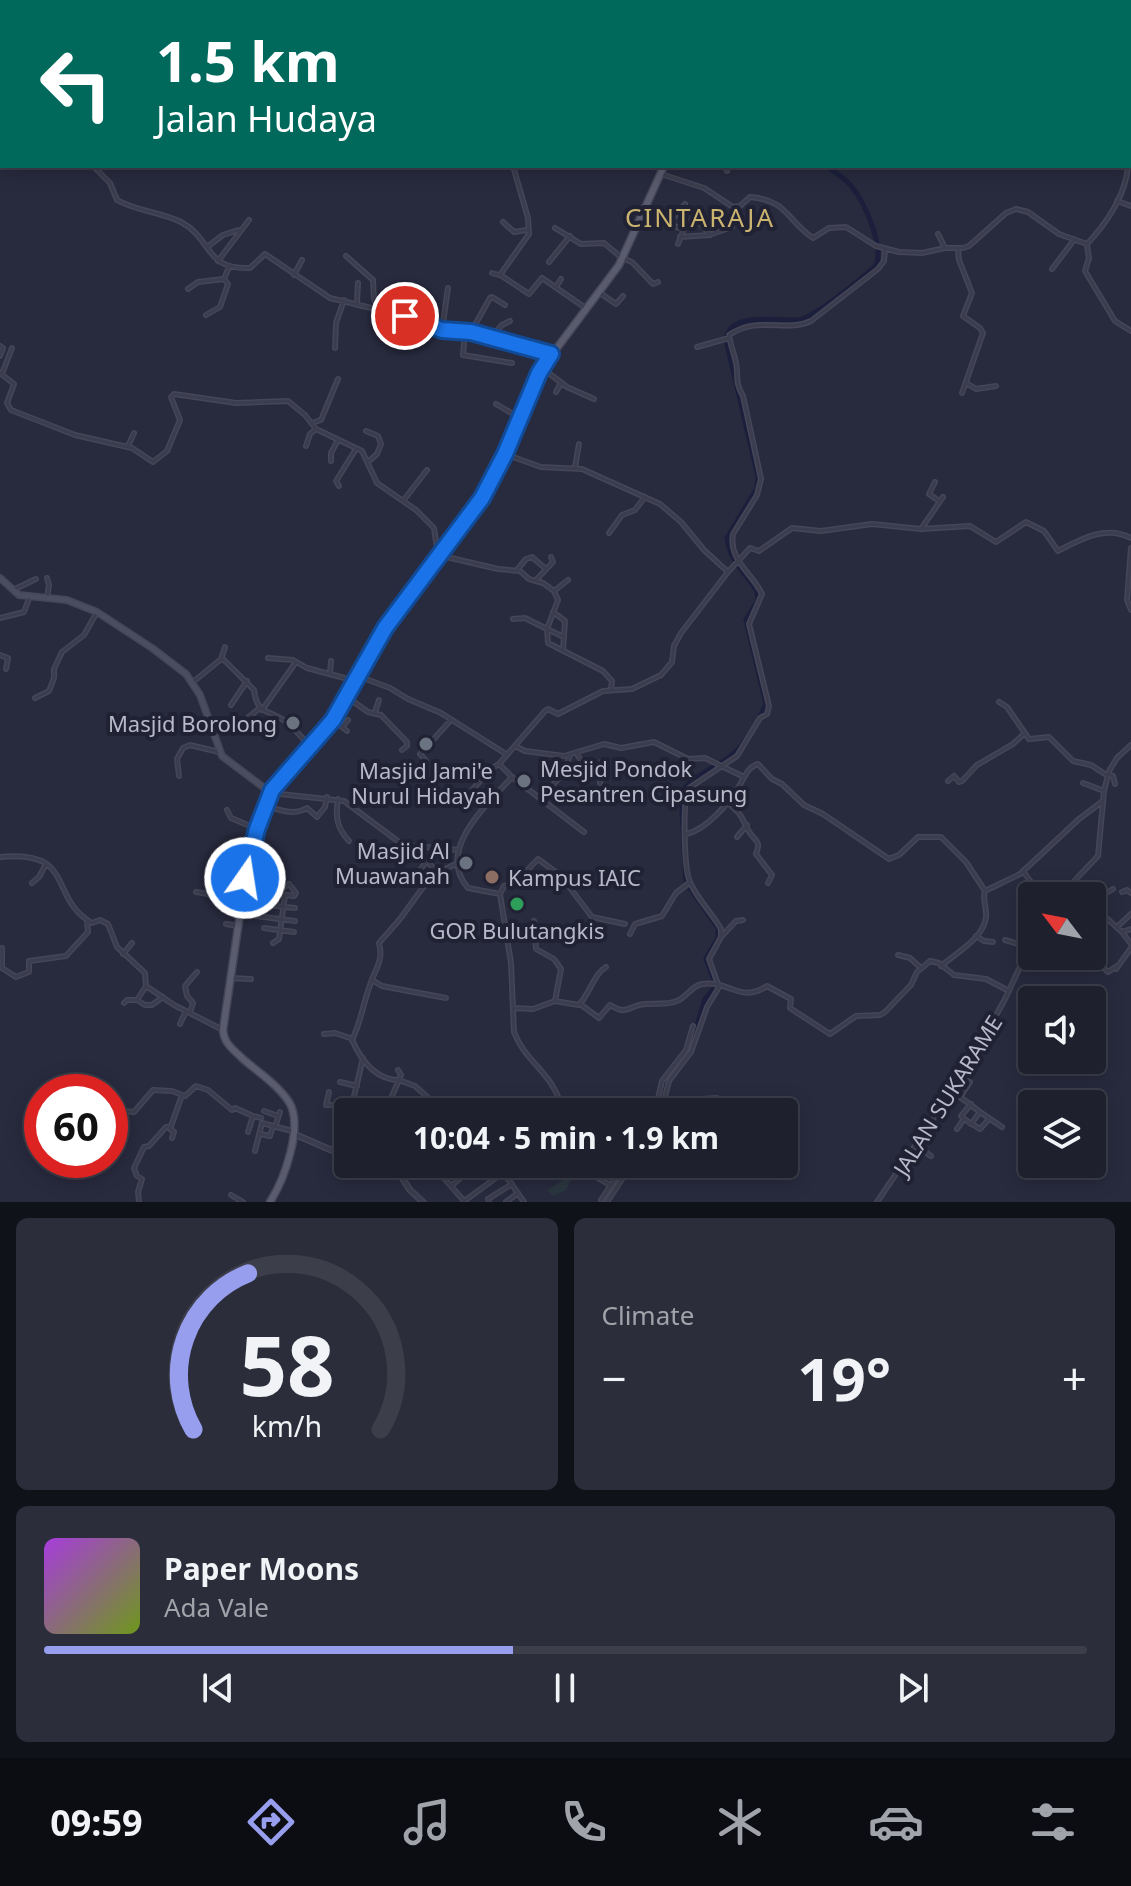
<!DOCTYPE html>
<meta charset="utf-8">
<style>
body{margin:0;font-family:"Noto Sans",sans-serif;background:#2b2d3a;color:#f1f3f6;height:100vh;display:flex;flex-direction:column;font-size:30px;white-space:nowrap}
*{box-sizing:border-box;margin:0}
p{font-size:26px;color:#a1a3aa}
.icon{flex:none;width:44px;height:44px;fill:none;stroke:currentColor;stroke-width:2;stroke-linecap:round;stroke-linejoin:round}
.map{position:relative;height:1202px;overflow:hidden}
.sheet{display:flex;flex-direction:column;gap:16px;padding:16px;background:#101219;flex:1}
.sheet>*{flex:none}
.guide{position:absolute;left:0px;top:0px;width:1132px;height:168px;box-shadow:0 4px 20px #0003,0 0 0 2px #3c3e4a;background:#00695c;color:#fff;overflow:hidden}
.needle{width:52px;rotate:302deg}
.fabs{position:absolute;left:1018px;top:882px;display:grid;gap:16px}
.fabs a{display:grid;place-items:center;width:88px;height:88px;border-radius:8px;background:#1e202e;box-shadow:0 4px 20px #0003,0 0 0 2px #3c3e4a;font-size:40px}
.speed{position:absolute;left:24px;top:1074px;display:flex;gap:16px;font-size:40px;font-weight:700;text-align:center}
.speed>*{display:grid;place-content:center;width:104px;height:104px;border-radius:50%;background:#1e202e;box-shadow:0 4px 20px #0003,0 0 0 2px #3c3e4a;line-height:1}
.speed .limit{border:12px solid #d22;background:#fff;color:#111}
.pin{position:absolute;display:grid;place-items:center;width:68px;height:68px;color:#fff;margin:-34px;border:4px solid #fff;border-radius:50%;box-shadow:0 2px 8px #0007}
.me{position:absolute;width:88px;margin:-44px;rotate:13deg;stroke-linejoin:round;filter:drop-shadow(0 0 6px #0008)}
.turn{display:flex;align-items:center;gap:28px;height:168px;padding:0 24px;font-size:36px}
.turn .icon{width:104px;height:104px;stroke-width:2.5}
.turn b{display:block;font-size:56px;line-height:68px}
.big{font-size:60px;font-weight:700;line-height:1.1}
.sheet .card{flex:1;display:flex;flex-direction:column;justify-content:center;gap:12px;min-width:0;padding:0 28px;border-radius:12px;background:#2b2d3a}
.sheet .dial{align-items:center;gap:0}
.dial svg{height:208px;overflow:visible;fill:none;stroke:#3c3e4a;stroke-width:7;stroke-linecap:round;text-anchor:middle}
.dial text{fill:#f1f3f6;stroke:none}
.song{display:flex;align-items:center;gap:24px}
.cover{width:96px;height:96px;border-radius:12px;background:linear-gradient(135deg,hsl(280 70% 55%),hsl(80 70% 35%))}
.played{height:8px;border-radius:4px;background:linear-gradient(90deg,#979eee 45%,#3c3e4a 45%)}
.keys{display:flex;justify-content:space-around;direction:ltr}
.heat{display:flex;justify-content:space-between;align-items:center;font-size:44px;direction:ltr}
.sheet .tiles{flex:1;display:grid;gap:16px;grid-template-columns:1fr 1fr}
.card:last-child{grid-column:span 2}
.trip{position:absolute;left:334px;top:1098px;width:464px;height:80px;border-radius:8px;background:#1e202e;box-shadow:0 4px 20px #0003,0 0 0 2px #3c3e4a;font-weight:700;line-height:80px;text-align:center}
.dock{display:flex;height:128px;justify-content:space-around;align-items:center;background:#0c0d12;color:#a1a3aa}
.dock .icon{width:56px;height:56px}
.dock .active{color:#979eee}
.dock b{font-size:36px;color:#f1f3f6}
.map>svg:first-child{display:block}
</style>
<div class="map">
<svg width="1131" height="1202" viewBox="0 0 1131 1202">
<rect width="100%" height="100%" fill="#282a3e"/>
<!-- green -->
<path fill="#2a363f" d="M566 1164H578C577 1174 568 1181 567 1190L552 1196 547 1190 572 1175Z"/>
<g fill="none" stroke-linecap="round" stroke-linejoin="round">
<!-- river -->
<path stroke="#1b1f3b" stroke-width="5" d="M909 2 913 0
M759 719 766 704 746 620 758 600 757 591C746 573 730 562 727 538L757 488 758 477 726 340C729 311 779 321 798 320 813 319 863 277 876 266 884 246 865 203 852 187 845 178 835 172 826 166
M657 1112 664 1081 689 1052 705 999 716 986 706 959 718 938V928L686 882 681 793C697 770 728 766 745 741
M603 1202 629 1164"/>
<!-- minor casing -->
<g stroke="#454657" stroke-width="6">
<path id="minor" d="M783 0 784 2
M985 0 996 2
M1058 0 1062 2
M466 1 468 2
M430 2 433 0
M450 2 451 0
M479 2 480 0
M498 2 500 0
M690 2 702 1
M843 2 845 0
M917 2 920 0
M1026 2 1027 0
M0 34 2 36
M0 57 2 58
M1130 64 1131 65
M0 72 2 74
M0 85 2 84
M0 132 2 133
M0 155 2 153
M1130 163 1131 162
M93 166 110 183 117 200C136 211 161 212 181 222 213 239 204 270 250 268L265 254 330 298 404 316 442 330 471 332 551 354
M725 166 727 171
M661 174 704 188 733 207 740 206 750 197C788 200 787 221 813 238L829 228 846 227 876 246 899 252 922 253 945 248H963L969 246 1006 213 1016 209 1028 212 1059 234 1087 244C1106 224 1126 195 1128 166
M1117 201 1131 206
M694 216 710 235
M642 217 684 229 698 212
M503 222 514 232 527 230
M668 224 685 204
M555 228 581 244 604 243 622 258 632 262 653 284 658 282
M938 234 945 248
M680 237 709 235 732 227
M678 244 684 229
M1087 245 1089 258 1085 271 1115 321 1131 331
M207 247 223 235 238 230
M958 249 959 260 972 293 963 316 980 328 983 333 962 393
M346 256 373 280 374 300 382 311
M218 261 249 220
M549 262 570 236
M1052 269 1074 240
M492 273 502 276 529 294 542 278 587 309
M294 275 302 260
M500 275 529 234 528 218 513 166
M556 287 561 279
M188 289 198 282 224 279 229 267
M600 293 616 304 623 296
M357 303 358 283
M390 313 388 322 393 335
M206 315 220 307 228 284 224 279
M405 316 407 308 420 292
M442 330 448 288
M465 332 463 355 512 363
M471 332 490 298 492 297 505 305
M491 338 502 325 510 321
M0 346 3 348 0 356
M697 347 729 338
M335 348 336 323 344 300
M542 368 567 387 594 399
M0 373 14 384 7 403 11 410 75 435 132 448 153 462 167 451 180 420 171 397 174 394 236 403 288 401 305 415 316 429 362 451 377 483 416 510 434 528 438 555 498 569 520 571 529 579 543 583 554 591 558 600 547 629 564 637
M2 374 12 348
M966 383 976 389 996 386
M556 392 561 383
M496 404 520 418
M312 423 321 420 338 379
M366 431 378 436 381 444 377 454 368 462
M128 446 134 433
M306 446 310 434 316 429
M505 454 541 467 582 469 660 504 681 522 704 550 728 572 750 548 759 551 792 528 821 531 872 524 921 529 970 526 996 542 1026 522 1044 531 1058 551C1081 539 1105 525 1131 538
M331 461V453L338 440
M575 468 579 444
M935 482 929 494 939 501
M339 486 336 481 356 449
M403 501 427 470
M921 529 943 497
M609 533 622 515 635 510 645 497
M1131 548 1127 600 1131 610
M517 570 526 559 532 557 546 569
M536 580 553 562 551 557
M15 589 36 579
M554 591 568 580
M47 598 49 585 47 578
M553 612 565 621 563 650
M0 618 24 612 30 596
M513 619 525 618 547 629 548 643 603 671 612 681 611 689
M0 655 8 658 6 669
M268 658 293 660 307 668 352 680
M221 660 225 647
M330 673 331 661
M358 676 390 688 408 699 441 713 506 754
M193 682 220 660H224L254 690C257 715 268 709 285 721 294 728 302 738 310 746
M347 697 368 712 381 715 407 742V746L402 750
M35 698 49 691 54 678V669L62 652 84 635 97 612
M999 702 1007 707 1029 739 1049 737 1073 761 1091 765 1108 776
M231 705 247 681
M262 710 296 662
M375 712 379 700
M333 720 347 731
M240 724 260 708
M342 727 348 720
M515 746 525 751 564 756 604 744 621 748 654 742 688 759 705 758 744 777
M577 754 583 764 602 771 600 783
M426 761 420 754 451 720
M602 761V771
M1109 775 1113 776 1115 784
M179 776 177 759 183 748 190 745 219 752
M512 777 584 832
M948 781 954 776 959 782 962 781 977 765 1013 744 1024 734
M1083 783 1104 791
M551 787 564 772 570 755
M271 793 344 801 403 845 459 850
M338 799C335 817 337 828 349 841
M463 800 491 769 499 764
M727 802C742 815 740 814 748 830 754 841 762 840 756 854L772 875 768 883
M684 803 694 797H701
M266 806C281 810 293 816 307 808L317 817 325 807 327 797
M227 810 231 818 257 829
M686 834C706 830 727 805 738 788 744 779 747 767 758 764L772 779 782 784 804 805 823 814 889 859 899 855 918 837H941L966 862 985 891 1020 874 1079 819 1103 801
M737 837 747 825
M0 857C76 849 48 898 92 923L100 920 108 924 117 947 145 973 146 986 174 1005 223 1030
M1023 871 1038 892 1046 896
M415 876 427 861 448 885
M245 878 261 879
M260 881 256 916 295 921
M32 883 39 877 46 864
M557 887 564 881
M246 889 294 896 296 893 289 884 275 893
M196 892 239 899
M1122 892 1127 890 1131 893
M500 894 504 886 514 884 538 859 561 876 592 917 625 924
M1060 896 1098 856 1104 791 1109 771 1117 758 1131 745
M1085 896 1092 895 1094 898
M1094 900 1113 889
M257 904 295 908
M1092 905 1122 932 1131 944
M534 921 536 949 554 959 561 969 555 1001
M226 924 238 926
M1117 927 1131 914
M264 928 294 932
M1122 932 1131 929
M630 934 635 924 662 916 676 893 689 883
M976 936 984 941 993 942
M721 937 736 921 743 920
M1005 940 1022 945 1028 938 1032 940
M273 943 279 939 285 895
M2 948V968L16 977 29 972V961L66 956 88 932 87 920
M123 954 132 943
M898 955 910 958 921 968
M1059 956 1069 968 1088 956
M1091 956 1108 972 1117 966
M941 966C956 953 984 938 986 917 987 907 982 899 985 891
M1116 969 1131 948
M230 978 251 979
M372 980 382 986 446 998
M137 1000 145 1005H152L163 997
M124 1003 127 1000H137L146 986
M580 1004 599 1018 610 1005C614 1007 617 1009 621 1010 628 1011 633 1006 639 1005 651 1002 665 1006 677 1001 687 997 691 986 702 984 730 980 740 1004 767 986L791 999 790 1008 830 1034 856 1016 880 1015 885 1012 911 985 917 972 930 961 939 963 954 975 986 979 1009 991
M513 1008 533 1009 555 1001 579 1005C590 993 594 974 606 967
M190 1013 193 1003 187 996 185 986 197 972
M180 1024 186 1011
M324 1034 335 1033 353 1039
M363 1058 352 1105 366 1112
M398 1070 401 1075 399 1080 415 1086 433 1102 428 1112
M340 1082 357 1086
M952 1091 980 1112 971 1124 961 1116 971 1104
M329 1092 326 1105H352
M960 1097 970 1082 962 1079
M264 1111 278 1116
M385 1112 399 1080C376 1080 361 1060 352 1040 361 1022 363 1004 370 985 375 969 384 961 379 943L400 919 432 875 456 864
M451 1112H457
M563 1112C554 1072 526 1064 514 1032L511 963 500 894 468 888C435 850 487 805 512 777L499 764 545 711 548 709 558 714 603 691 632 689 661 675 672 662 674 646 681 633 728 572
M563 1112 623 1104 717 1098
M655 1112 662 1081 686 1050 693 1026
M661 1112 669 1081 691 1052 707 1007 719 987 709 959 721 937V929C712 913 697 899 690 882 684 869 682 799 689 788L737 756 760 718 767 714 769 706 749 624 762 594C753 574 728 560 733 534L757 495 761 479 743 396C734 380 739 378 736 363 734 353 730 344 729 335 759 315 786 333 811 321L878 269 884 261 885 249
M980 1112 1002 1127
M113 1113 124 1111 134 1112 153 1090 172 1091 185 1096 196 1086 208 1090 232 1110 235 1108 253 1116
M972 1124 980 1129 989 1119
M275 1127 280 1112
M345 1128 346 1139
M957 1129 964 1119
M248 1132 253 1116 261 1118
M261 1134 270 1136 273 1126
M172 1138 174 1132 170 1129 182 1095
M917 1146 931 1156
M255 1151 262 1123 292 1131
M578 1164V1167L610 1185
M430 1167 443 1177 464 1201
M503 1172 524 1202
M451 1186 462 1177
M231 1195 243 1202
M601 1200 625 1164
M139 1202 138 1192 142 1179 137 1176 134 1168 144 1147 149 1146 166 1127H171
M463 1202 515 1164
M489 1202 488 1199 512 1184
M506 1202 518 1193
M607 1202 632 1164
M877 1202 965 1072 1005 999 1032 941"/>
</g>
<!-- tertiary casing -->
<g stroke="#454657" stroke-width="7">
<path id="tertiary" d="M294 1134 331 1150 348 1139
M393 1164 410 1190 423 1202"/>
</g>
<!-- secondary casing -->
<g stroke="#454657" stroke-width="8">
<path id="secondary" d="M0 578 19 595 67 600 97 612 152 648 186 674 200 695 222 756 271 793"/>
</g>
<!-- primary casing -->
<g stroke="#454657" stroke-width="9">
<path id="primary" d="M704 2V0
M270 1202C284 1180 304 1126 289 1102 278 1085 258 1072 243 1059 234 1050 224 1044 223 1030L247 866 262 813 271 793 282 776 326 729 385 628 482 498 505 454 542 368 619 265 664 166"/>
</g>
<!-- minor -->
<use href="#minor" stroke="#3b3d4e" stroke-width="3"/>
<!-- tertiary -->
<use href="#tertiary" stroke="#3b3d4e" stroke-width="4"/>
<!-- secondary -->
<use href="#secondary" stroke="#4a4c60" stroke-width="5"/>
<!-- primary -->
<use href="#primary" stroke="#5a5c6e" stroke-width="6"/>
</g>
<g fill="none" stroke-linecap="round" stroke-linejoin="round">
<!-- route casing -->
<g stroke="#114b97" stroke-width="20">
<path id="route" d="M245 878 257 829 272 790 333 720 385 628 482 498 505 454 539 373 551 354 471 332 442 330 405 316"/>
</g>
<!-- route -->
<use href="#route" stroke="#1a73e8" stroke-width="14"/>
</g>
<!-- markers -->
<g fill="#6b7280" stroke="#202233" stroke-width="3">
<circle cx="293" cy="723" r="8"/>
<circle cx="426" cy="744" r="8"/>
<circle cx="524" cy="781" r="8"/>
<circle cx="466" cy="863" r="8"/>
</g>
<circle fill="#8d6e63" stroke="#202233" stroke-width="3" cx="492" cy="877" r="8"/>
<circle fill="#2e9e5b" stroke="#202233" stroke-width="3" cx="517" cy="904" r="8"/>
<g text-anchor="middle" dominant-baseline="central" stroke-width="8" stroke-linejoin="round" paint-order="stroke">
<!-- poi labels -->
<g font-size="22" fill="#b8b9c8" stroke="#202233" text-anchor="end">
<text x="277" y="723">Masjid Borolong</text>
<text x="540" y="768" text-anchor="start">Mesjid Pondok<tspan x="540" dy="25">Pesantren Cipasung</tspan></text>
<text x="426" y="770" text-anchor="middle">Masjid Jami'e<tspan x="426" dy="25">Nurul Hidayah</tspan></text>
<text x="450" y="850">Masjid Al<tspan x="450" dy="25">Muawanah</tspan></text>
<text x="508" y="877" text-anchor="start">Kampus IAIC</text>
<text x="517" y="930" text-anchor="middle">GOR Bulutangkis</text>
</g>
<!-- street labels -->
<g font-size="22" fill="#b8b9c8" stroke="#202233">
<text transform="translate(947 1095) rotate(-58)">JALAN SUKARAME</text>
</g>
<!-- quarter labels -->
<g font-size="26" letter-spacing="2" fill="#cbb370" stroke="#202233">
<text x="700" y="217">CINTARAJA</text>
</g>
</g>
</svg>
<div class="fabs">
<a><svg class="needle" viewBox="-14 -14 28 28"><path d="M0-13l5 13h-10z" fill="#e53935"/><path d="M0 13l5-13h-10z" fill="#a1a3aa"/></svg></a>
<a><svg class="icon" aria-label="sound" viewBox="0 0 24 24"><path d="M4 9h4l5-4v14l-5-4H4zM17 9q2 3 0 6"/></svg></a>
<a><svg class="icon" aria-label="layers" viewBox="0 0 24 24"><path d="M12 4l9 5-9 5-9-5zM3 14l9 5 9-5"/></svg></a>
</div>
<div class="speed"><div class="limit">60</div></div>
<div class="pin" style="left:405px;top:316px;background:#d93025"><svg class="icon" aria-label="arrive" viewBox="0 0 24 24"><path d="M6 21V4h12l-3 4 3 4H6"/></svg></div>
<svg class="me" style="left:245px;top:878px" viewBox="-20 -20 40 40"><circle r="17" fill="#1a73e8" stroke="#fff" stroke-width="3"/><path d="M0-11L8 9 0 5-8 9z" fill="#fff"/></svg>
<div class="trip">10:04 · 5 min · 1.9 km</div>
<div class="guide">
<div class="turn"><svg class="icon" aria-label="left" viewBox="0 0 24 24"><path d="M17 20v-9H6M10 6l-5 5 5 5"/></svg><div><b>1.5 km</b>Jalan Hudaya</div></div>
</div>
</div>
<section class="sheet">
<div class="tiles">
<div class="card dial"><svg viewBox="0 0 100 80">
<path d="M14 69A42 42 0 1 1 86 69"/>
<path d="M14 69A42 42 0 0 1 35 9" stroke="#979eee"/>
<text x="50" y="56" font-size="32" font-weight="700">58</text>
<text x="50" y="72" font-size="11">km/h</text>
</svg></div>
<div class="card"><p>Climate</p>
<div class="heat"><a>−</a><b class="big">19°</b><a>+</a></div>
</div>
<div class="card">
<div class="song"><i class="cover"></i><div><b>Paper Moons</b><p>Ada Vale</p></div></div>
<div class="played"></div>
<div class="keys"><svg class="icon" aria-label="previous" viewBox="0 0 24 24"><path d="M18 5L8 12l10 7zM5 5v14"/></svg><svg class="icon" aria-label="pause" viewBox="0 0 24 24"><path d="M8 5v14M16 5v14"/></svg><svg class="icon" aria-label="next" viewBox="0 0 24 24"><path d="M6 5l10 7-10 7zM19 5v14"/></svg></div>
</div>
</div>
</section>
<nav class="dock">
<b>09:59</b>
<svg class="icon active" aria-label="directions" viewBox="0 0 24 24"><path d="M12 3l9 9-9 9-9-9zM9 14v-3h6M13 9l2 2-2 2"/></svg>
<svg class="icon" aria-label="music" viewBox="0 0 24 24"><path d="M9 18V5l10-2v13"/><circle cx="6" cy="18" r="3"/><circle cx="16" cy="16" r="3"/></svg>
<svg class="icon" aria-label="phone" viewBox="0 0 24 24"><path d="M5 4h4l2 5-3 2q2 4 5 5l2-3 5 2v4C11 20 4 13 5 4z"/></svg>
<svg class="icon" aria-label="climate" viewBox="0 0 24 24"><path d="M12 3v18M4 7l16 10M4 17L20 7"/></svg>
<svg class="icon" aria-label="car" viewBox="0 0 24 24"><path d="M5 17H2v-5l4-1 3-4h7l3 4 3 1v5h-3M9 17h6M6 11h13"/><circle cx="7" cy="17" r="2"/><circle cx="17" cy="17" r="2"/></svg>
<svg class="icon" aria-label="filters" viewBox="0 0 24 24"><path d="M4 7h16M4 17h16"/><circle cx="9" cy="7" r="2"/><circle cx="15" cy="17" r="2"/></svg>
</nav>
